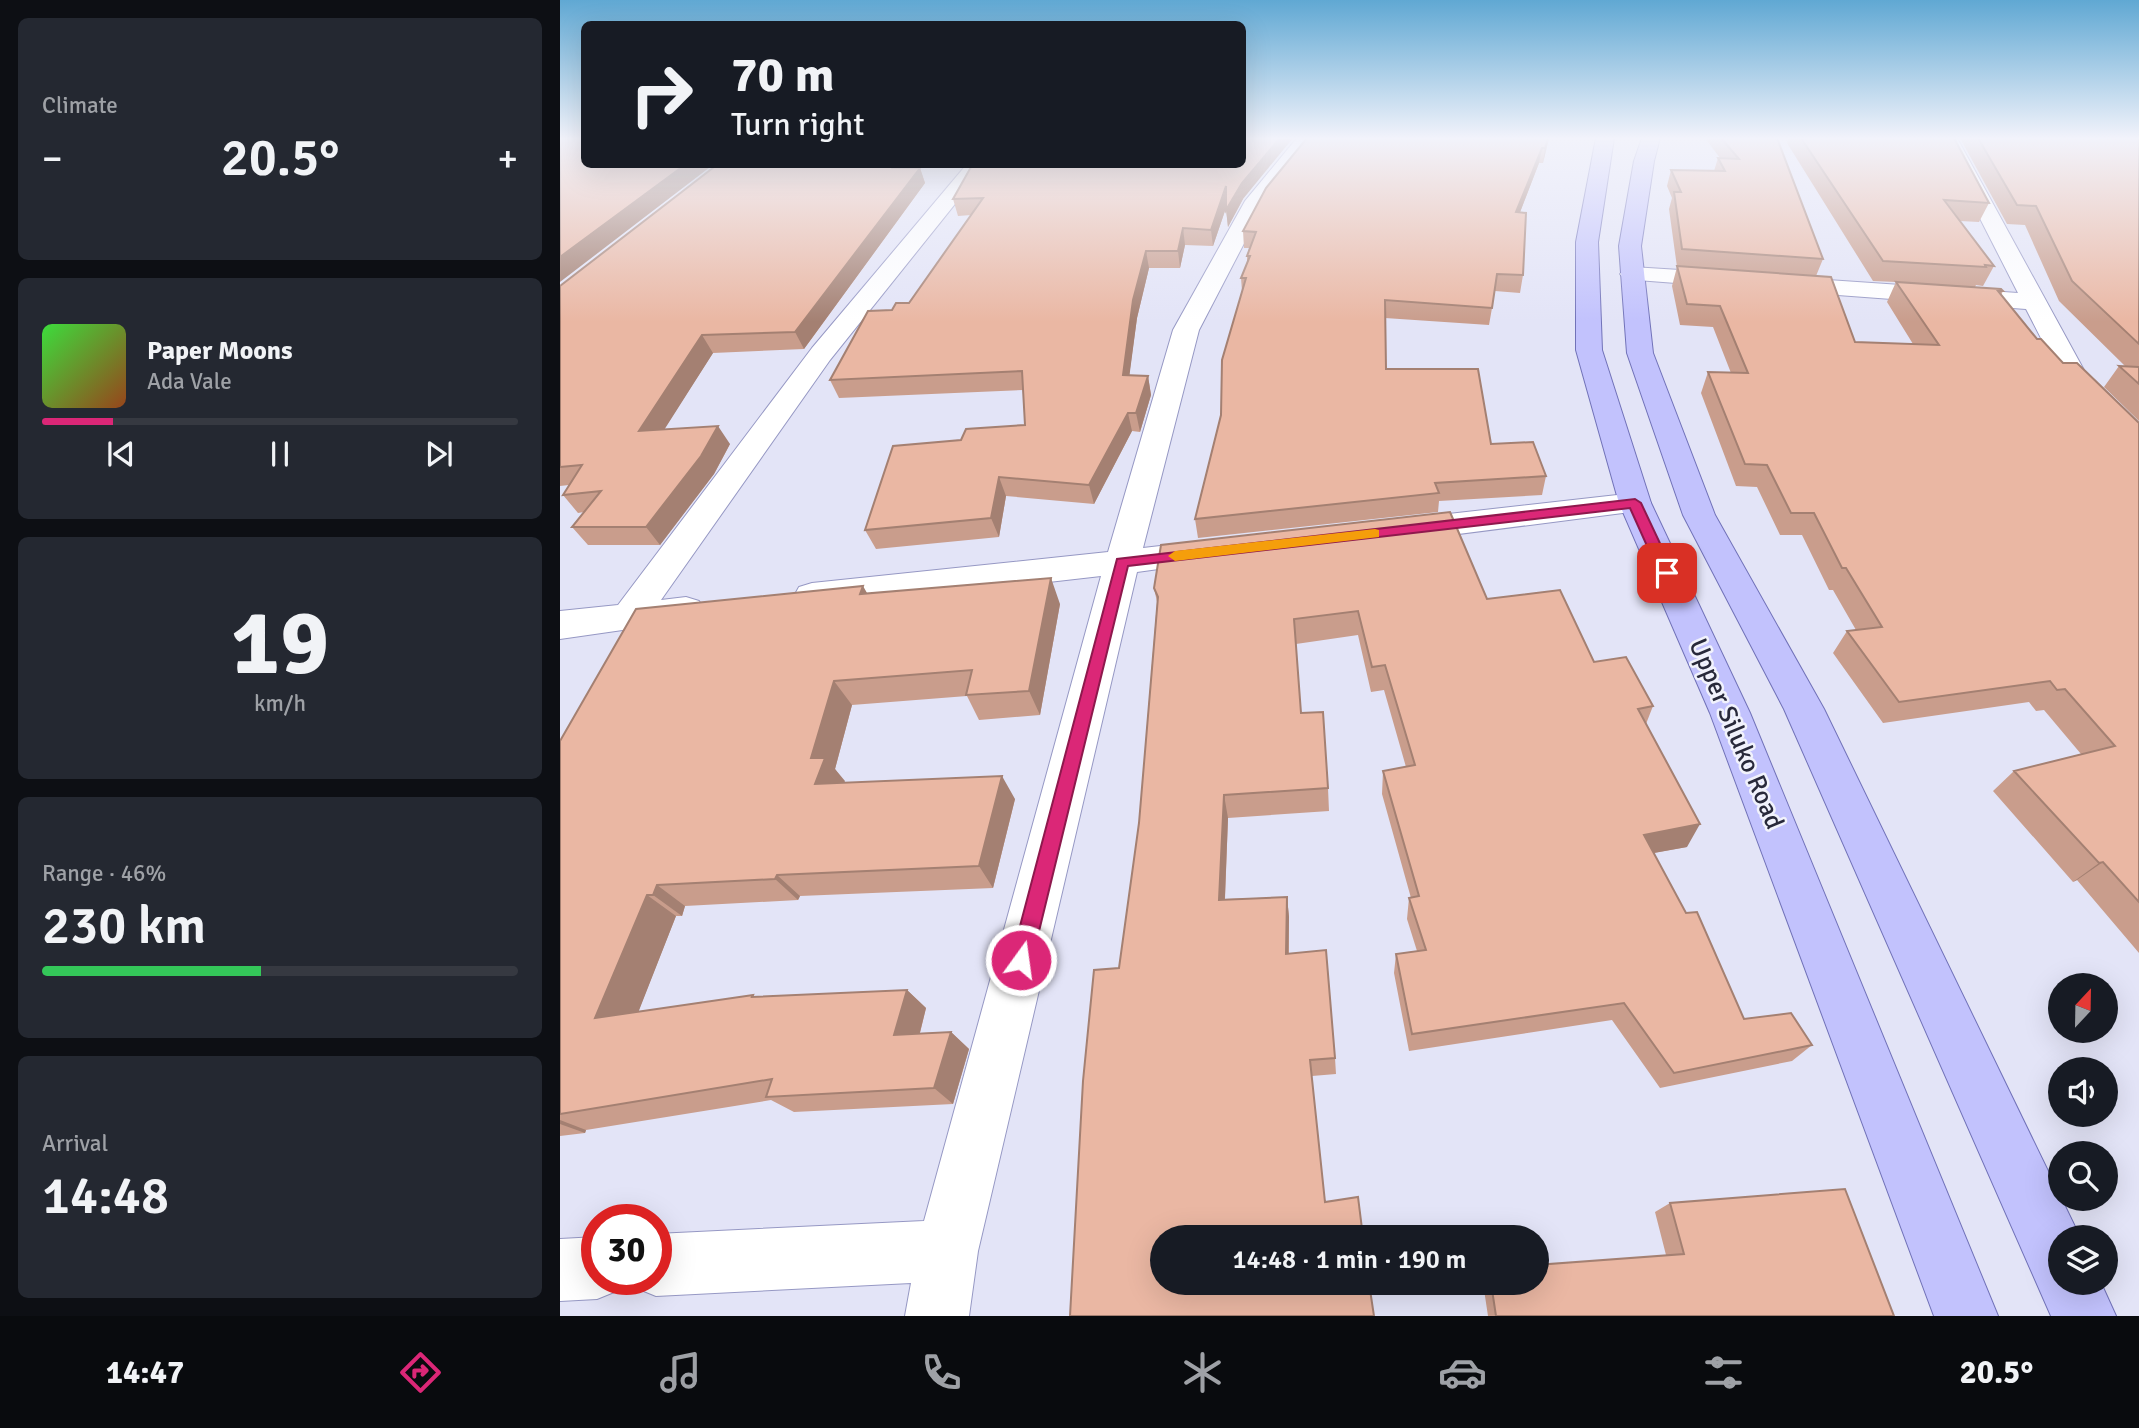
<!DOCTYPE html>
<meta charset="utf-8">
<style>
body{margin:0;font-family:Signika,sans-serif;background:#242831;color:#f1f3f6;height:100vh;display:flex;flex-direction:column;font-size:26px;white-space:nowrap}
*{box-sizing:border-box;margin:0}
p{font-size:23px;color:#9ea1a6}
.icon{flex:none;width:38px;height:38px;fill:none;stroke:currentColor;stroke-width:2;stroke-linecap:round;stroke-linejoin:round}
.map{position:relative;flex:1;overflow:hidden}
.side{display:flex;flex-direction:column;gap:18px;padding:18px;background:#0d0f14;width:560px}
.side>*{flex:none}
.hud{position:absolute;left:21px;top:21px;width:665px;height:147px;border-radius:10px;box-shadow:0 7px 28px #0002;background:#171b24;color:#f1f3f6;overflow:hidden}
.needle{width:46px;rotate:22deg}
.tools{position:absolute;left:1488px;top:973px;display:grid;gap:14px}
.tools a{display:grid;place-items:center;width:70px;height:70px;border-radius:50%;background:#171b24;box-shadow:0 7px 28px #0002;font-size:35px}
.speed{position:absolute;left:21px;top:1204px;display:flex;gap:14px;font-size:35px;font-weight:700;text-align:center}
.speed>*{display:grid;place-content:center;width:91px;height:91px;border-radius:50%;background:#171b24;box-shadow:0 7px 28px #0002;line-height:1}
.speed .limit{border:10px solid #d22;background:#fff;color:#111}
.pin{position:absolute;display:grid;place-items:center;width:60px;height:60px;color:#fff;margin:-30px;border-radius:14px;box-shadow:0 4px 10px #0006}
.me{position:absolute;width:77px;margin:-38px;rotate:14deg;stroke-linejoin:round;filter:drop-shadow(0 0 5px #0008)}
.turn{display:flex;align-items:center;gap:24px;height:147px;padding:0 35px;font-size:32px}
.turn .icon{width:91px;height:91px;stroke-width:2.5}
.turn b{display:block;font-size:49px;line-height:60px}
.big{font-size:52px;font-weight:600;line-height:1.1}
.side .widget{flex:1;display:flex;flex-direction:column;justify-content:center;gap:10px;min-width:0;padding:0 24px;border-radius:10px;background:#242831}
.side .dial{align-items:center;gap:0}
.dial b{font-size:91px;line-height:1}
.song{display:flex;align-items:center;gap:21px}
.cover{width:84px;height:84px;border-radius:10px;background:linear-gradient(135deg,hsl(120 70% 55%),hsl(20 70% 35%))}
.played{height:7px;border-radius:4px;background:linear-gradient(90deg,#db2777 15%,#363941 15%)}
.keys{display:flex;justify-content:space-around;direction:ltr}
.heat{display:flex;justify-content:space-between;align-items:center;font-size:38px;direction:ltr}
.charge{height:10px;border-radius:5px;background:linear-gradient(90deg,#34c759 46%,#363941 0)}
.trip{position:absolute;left:590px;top:1225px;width:399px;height:70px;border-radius:35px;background:#171b24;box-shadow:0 7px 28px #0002;font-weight:600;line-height:70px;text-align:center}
.tabs{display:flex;height:112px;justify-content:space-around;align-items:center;background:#090b0e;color:#9ea1a6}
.tabs .icon{width:49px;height:49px}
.tabs .current{color:#db2777}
.tabs b{font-size:32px;color:#f1f3f6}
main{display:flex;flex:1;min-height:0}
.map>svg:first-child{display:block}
</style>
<main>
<section class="side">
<div class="widget"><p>Climate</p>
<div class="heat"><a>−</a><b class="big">20.5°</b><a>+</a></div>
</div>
<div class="widget">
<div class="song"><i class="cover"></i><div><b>Paper Moons</b><p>Ada Vale</p></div></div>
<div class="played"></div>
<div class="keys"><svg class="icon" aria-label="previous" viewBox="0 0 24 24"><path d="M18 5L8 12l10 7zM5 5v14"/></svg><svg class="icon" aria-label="pause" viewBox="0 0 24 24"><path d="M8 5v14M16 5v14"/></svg><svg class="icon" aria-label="next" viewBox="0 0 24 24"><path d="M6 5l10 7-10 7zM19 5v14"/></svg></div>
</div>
<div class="widget dial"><b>19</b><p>km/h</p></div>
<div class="widget"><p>Range · 46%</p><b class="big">230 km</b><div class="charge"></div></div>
<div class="widget"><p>Arrival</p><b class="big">14:48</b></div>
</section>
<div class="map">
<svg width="1579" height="1316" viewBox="0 0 1579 1316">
<rect width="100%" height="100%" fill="#e3e4f7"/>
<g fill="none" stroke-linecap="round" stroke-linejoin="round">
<!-- street casing -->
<g stroke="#9698c4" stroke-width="2">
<path id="street" d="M737 138H756L705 203 639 330 583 548 652 540 664 544 669 552 664 560 577 572 418 1251 409 1316H345L351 1283 96 1296 74 1287 71 1279H96V1234L364 1221 541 576 252 609 239 605 234 596 239 587 252 583 548 552 613 330 685 201Z
M1379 138H1397L1525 372 1579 425V450L1568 447 1525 406 1503 381 1466 309 1224 291 1215 289 1212 284 1215 279 1224 277 1458 293Z
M407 164H427L270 360 101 600 126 597 139 601 144 610 139 619 0 639V611L58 605 252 348Z
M1072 267 1168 273 1176 275 1180 280 1176 285 1168 287 1064 279 1060 274 1064 269Z
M1075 493 1086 496 1091 503 1086 510 844 541 832 538 827 530 832 522 844 519Z
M37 1237V1279H63L59 1290 37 1299 0 1301V1239Z"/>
</g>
<!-- primary casing -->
<g stroke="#7172b8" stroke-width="2">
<path id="primary" d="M1036 138H1054L1038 242 1042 350 1091 503 1190 713 1438 1316H1374L1150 713 1059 503 1016 350V242Z
M1082 138H1100L1094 161 1081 246 1093 353 1155 515 1264 709 1520 1237H1500V1283H1541L1556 1316H1491L1224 709 1123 515 1067 353 1059 246 1074 161Z"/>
</g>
<!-- street -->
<use href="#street" fill="#fff" fill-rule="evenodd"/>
<!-- primary -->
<use href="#primary" fill="#c2c2fd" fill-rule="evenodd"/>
</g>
<!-- wall -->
<path fill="#c99d8c" d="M989 138 983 163H979L960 212 963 275 960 293 935 291 929 325 825 318 826 369 931 444 986 476 982 495 879 501 878 512 638 538 635 519 661 415 682 291 681 278 687 263V256L689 248H684L683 231Z
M1145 138H1217L1263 259 1256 276 1295 342 1353 344 1327 302 1336 282 1313 281 1227 143 1228 138H1394L1429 203 1419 222 1400 221 1434 266 1423 286 1416 285 1415 287 1443 291 1441 295 1477 339 1503 363 1579 423V953L1517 880 1513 882 1433 791 1454 771 1521 754 1484 710 1476 711 1469 702 1323 723 1273 653 1287 631 1296 630 1273 590H1269L1242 535H1220L1197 487 1176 486 1141 393 1148 372 1171 373 1153 327 1120 325 1112 286 1117 267 1109 209 1112 198 1107 186 1111 170 1154 171 1158 158H1160Z
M1400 138H1579V421L1544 387 1559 366H1565L1499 301 1465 225 1447 224Z
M158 164H360L356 168H360L365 183 244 349 153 353 104 429 170 444 154 474 100 545H28L12 527 24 512 18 513 3 495 9 485 0 486V286Z
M411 167 683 199 668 227 666 208 653 246 625 245 620 268H589L577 318 569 376H588L591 395 580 432 572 431 534 504 446 496 439 537 316 549 305 530 401 440 465 425 463 390 279 398 270 380 332 310 349 303 411 215 398 216 393 199Z
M594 588 927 599 1034 662 1093 706 1086 724 1127 847 1093 853 1184 1019 1252 1045 1232 1061 1100 1088 1052 1020 849 1051 834 973 836 954 857 951 847 919 849 898H851L822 794 823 771 846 767 824 690 811 692 798 635 736 644 741 713 768 788 769 811 668 818 665 899 727 897 729 917V953L775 1058 776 1074 752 1076 602 1237 559 968 579 823 597 602Z
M307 593 500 604 480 715 419 720 407 696 292 705 275 769 284 782 455 799 433 888 240 896 238 900 125 906 122 916H116L78 1012 196 997 347 990 366 1008 360 1033 391 1032 409 1049 393 1104 234 1112 211 1100 26 1130 25 1133 0 1136V741Z
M1110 1203 1334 1316H928L923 1283H976L1106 1255 1095 1212Z"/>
<!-- shaded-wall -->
<path fill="#a48072" d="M720 138H733L683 199 668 227 666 210 682 183Z
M988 138H989L983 163 985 148Z
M982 148 979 163 954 228 956 212Z
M126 164H154L0 282V257Z
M337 164H360L338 183 333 168Z
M360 168 365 183 244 349 235 332Z
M666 186 668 202 653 246 651 230Z
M623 228 625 245 620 268 618 251Z
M586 251 589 268 577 318 567 394 563 375 573 300Z
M142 335 153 353 92 449 79 431Z
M588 376 591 395 580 432 576 413Z
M568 413 572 431 534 504 529 485Z
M158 426 170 444 154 474 100 545 86 527Z
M439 477 446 496 439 537 431 518Z
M491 578 500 604 480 715 469 691Z
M303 586 318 612 300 594Z
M274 681 292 705 275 769 285 781 275 807 255 784 251 758Z
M442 776 455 799 433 888 419 866Z
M664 795 668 818 664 920 659 900Z
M1140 824 1127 847 1072 857 1084 835Z
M1543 862 1517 880 1513 882 1539 863Z
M217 875 240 896 238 900 215 879Z
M97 885 125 906 122 916 93 895Z
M87 895 116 916 69 1036 35 1018Z
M727 897 729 917 728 973 726 954Z
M347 990 366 1008 355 1052 334 1035Z
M391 1032 409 1049 393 1104 374 1088Z
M0 1120 26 1130 25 1133 0 1124Z"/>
<!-- building -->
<path fill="#eab7a3" stroke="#a48072" stroke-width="2" d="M0 138H24V164H126L0 257Z
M682 138H720L682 183 666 210V186L651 230 623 228 618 251H586L573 300 563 375 588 376 576 413H568L529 485 439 477 431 518 305 530 333 446 401 440 406 429 465 425 462 371 270 380 308 311 332 310 336 303H349L423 198 393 199 411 167H435L436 164H682Z
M747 138H988L985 148H982L956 212 966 213 963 275 937 274 932 308 825 300 826 369H918L931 444 973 442 986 476 875 483 879 493 635 519 661 415 662 360 686 278H681L690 256H687L696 232 683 231 706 188Z
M1161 138H1217L1263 259 1122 249 1114 192H1121L1111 170 1165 171 1158 158 1179 159Z
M1241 138H1394L1429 203 1384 200 1434 266 1425 265 1426 267 1323 261Z
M1418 138H1579V344L1512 281 1476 206 1457 205Z
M158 164H337L333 168H360L235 332 142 335 79 431 158 426 141 456 86 527H12L41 491 3 495 22 465 0 467V286Z
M1117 266 1271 277 1295 342 1379 345 1336 282 1441 289 1443 291H1438L1477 339H1481L1503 363H1517L1579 423V902L1543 862 1539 863 1454 771 1555 746 1505 689 1497 690 1490 681 1339 702 1287 631 1322 627 1286 568H1282L1254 513H1231L1207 465 1185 464 1148 372 1188 373 1160 306 1127 304Z
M1559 366 1579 367V384Z
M890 512 927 599 1000 590 1034 662 1066 657 1093 706 1078 709 1140 824 1084 835 1126 913 1137 912 1184 1019 1231 1013 1252 1045 1114 1073 1064 1003 852 1034 836 954 866 950 849 898 859 896 823 771 855 765 825 665 812 667 798 611 734 619 741 713 763 712 768 788 664 795 659 900 727 897 726 954 766 950 775 1058 750 1060 765 1202 798 1197 803 1237H602V1283H809L814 1316H510L523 1081 534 970 559 968 579 823 598 597 594 588 601 545Z
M491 578 469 691 406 695 412 670 274 681 251 758H265L255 784 442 776 419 866 217 875 215 879 97 885 93 895H87L35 1018 193 995 192 997 347 990 334 1035 391 1032 374 1088 206 1097 212 1079 0 1114V741L76 609 303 586 300 594Z
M1285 1189 1334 1316H936L931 1283H976V1265L1124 1254 1110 1203Z"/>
<!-- sky -->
<linearGradient id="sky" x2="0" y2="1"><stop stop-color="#60a8d3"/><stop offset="0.43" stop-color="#f2f3fb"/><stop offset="1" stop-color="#f2f3fb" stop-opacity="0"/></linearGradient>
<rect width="1579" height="322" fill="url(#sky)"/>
<!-- route -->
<path fill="#db2777" stroke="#8e194d" stroke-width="2" d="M1075 499 1081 503 1114 573 1112 577H1101L1070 508 568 566 472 960 469 967 461 970 454 967 451 960 557 559Z"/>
<!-- slow -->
<path fill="#f59e0b" d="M815 529 819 530V537L615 561 608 556 615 551Z"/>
<g text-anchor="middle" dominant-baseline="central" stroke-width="5" stroke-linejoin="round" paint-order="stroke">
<!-- street labels -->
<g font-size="26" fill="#28293b" stroke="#f1f2fc">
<text transform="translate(1176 734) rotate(67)">Upper Siluko Road</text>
</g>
</g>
</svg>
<div class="tools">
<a><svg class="needle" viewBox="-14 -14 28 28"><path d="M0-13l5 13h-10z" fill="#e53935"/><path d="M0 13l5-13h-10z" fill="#9ea1a6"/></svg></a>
<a><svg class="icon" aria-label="sound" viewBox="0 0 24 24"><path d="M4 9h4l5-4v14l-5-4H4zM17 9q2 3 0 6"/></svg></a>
<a><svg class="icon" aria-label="search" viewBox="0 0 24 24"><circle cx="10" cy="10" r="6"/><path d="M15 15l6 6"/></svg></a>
<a><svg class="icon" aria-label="layers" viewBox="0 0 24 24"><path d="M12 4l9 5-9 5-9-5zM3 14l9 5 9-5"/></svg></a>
</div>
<div class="speed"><div class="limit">30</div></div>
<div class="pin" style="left:1107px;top:573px;background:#d93025"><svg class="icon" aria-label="arrive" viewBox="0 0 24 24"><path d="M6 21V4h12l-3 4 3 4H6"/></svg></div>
<svg class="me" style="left:461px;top:960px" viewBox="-20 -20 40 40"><circle r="17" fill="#db2777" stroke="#fff" stroke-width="3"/><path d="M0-11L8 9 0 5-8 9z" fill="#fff"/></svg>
<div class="trip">14:48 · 1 min · 190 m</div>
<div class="hud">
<div class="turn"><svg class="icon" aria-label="right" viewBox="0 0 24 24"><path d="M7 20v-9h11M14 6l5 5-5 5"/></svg><div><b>70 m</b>Turn right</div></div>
</div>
</div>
</main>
<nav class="tabs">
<b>14:47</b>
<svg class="icon current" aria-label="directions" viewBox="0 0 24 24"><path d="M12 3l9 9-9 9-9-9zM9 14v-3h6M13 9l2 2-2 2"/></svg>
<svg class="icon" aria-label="music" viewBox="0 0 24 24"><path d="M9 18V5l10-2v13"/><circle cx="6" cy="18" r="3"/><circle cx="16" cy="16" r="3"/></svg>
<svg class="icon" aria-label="phone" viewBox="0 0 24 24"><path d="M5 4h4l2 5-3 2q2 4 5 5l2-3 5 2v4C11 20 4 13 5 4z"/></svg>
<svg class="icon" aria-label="climate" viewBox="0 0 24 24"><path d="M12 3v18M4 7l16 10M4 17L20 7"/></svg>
<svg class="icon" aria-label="car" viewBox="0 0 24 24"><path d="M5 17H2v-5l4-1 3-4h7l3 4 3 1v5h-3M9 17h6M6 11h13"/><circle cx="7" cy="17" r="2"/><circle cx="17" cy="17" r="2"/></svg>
<svg class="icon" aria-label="filters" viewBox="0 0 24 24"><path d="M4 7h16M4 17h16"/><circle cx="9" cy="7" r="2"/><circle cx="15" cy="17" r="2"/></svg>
<b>20.5°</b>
</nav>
